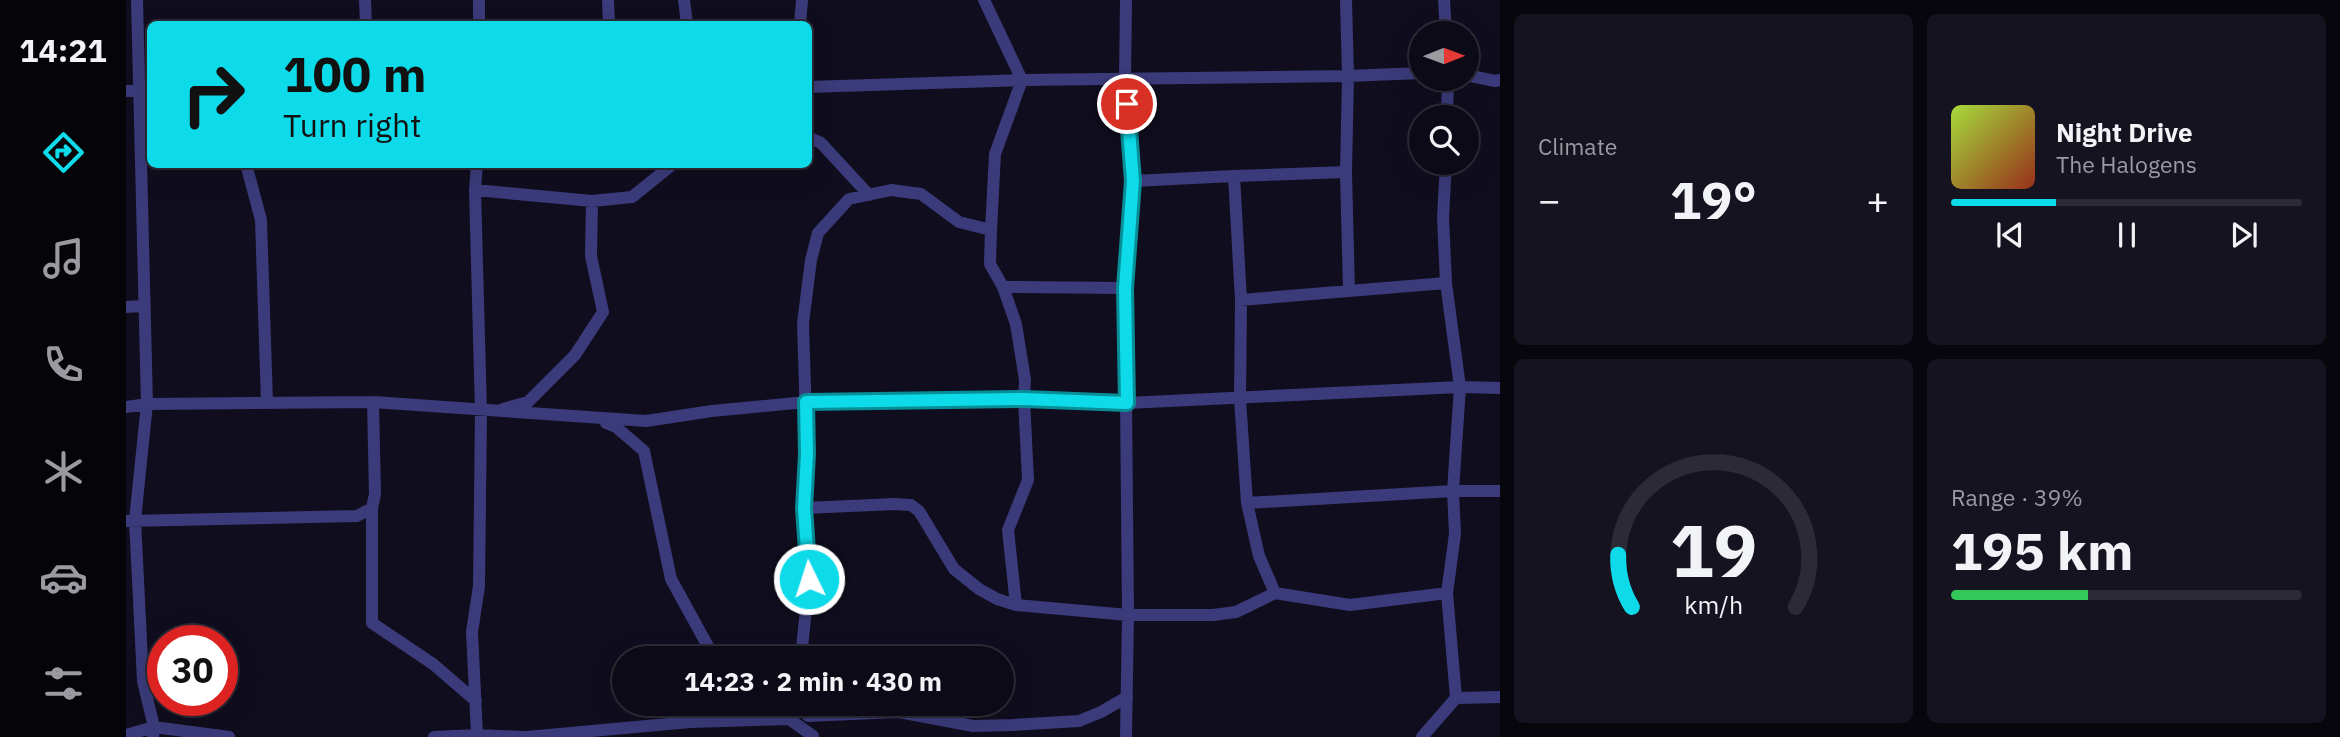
<!DOCTYPE html>
<meta charset="utf-8">
<style>
body{margin:0;font-family:"IBM Plex Sans",sans-serif;background:#15131f;color:#f1f3f6;height:100vh;display:flex;flex-direction:column;font-size:26px;white-space:nowrap}
*{box-sizing:border-box;margin:0}
p{font-size:23px;color:#9a9aa1}
.icon{flex:none;width:38px;height:38px;fill:none;stroke:currentColor;stroke-width:2;stroke-linecap:round;stroke-linejoin:round}
.map{position:relative;flex:1;overflow:hidden}
.details{display:flex;flex-direction:column;gap:14px;padding:14px;background:#07060c;width:840px}
.details>*{flex:none}
.guide{position:absolute;left:21px;top:21px;width:665px;height:147px;border-radius:10px;box-shadow:0 7px 28px #0002,0 0 0 2px #2c2b35;background:#0ddbe9;color:#111;overflow:hidden}
.needle{width:46px;rotate:89deg}
.tools{position:absolute;left:1283px;top:21px;display:grid;gap:14px}
.tools a{display:grid;place-items:center;width:70px;height:70px;border-radius:50%;background:#0c0a16;box-shadow:0 7px 28px #0002,0 0 0 2px #2c2b35;font-size:35px}
.speed{position:absolute;left:21px;top:625px;display:flex;gap:14px;font-size:35px;font-weight:700;text-align:center}
.speed>*{display:grid;place-content:center;width:91px;height:91px;border-radius:50%;background:#0c0a16;box-shadow:0 7px 28px #0002,0 0 0 2px #2c2b35;line-height:1}
.speed .limit{border:10px solid #d22;background:#fff;color:#111}
.pin{position:absolute;display:grid;place-items:center;width:60px;height:60px;color:#fff;margin:-30px;border:4px solid #fff;border-radius:50%;box-shadow:0 2px 7px #0007}
.me{position:absolute;width:77px;margin:-38px;rotate:356deg;stroke-linejoin:round;filter:drop-shadow(0 0 5px #0008)}
.turn{display:flex;align-items:center;gap:24px;height:147px;padding:0 21px;font-size:32px}
.turn .icon{width:91px;height:91px;stroke-width:2.5}
.turn b{display:block;font-size:49px;line-height:60px}
.big{font-size:52px;font-weight:700;line-height:1.1}
.details .tile{flex:1;display:flex;flex-direction:column;justify-content:center;gap:10px;min-width:0;padding:0 24px;border-radius:10px;background:#15131f}
.details .dial{align-items:center;gap:0}
.dial svg{height:182px;overflow:visible;fill:none;stroke:#2c2b35;stroke-width:7;stroke-linecap:round;text-anchor:middle}
.dial text{fill:#f1f3f6;stroke:none}
.song{display:flex;align-items:center;gap:21px}
.cover{width:84px;height:84px;border-radius:10px;background:linear-gradient(135deg,hsl(80 70% 55%),hsl(10 70% 35%))}
.played{height:7px;border-radius:4px;background:linear-gradient(90deg,#0ddbe9 30%,#2c2b35 30%)}
.keys{display:flex;justify-content:space-around;direction:ltr}
.heat{display:flex;justify-content:space-between;align-items:center;font-size:38px;direction:ltr}
.charge{height:10px;border-radius:5px;background:linear-gradient(90deg,#34c759 39%,#2c2b35 0)}
.details .tiles{flex:1;display:grid;gap:14px;grid-template-columns:repeat(2,1fr)}
.trip{position:absolute;left:486px;top:646px;width:402px;height:70px;border-radius:35px;background:#0c0a16;box-shadow:0 7px 28px #0002,0 0 0 2px #2c2b35;font-weight:700;line-height:70px;text-align:center}
main{display:flex;flex:1;min-height:0}
.tabs{display:flex;flex-direction:column;width:126px;justify-content:space-around;align-items:center;background:#050409;color:#9a9aa1}
.tabs .icon{width:49px;height:49px}
.tabs .selected{color:#0ddbe9}
.tabs b{font-size:32px;color:#f1f3f6}
.map>svg:first-child{display:block}
</style>
<main>
<nav class="tabs">
<b>14:21</b>
<svg class="icon selected" aria-label="directions" viewBox="0 0 24 24"><path d="M12 3l9 9-9 9-9-9zM9 14v-3h6M13 9l2 2-2 2"/></svg>
<svg class="icon" aria-label="music" viewBox="0 0 24 24"><path d="M9 18V5l10-2v13"/><circle cx="6" cy="18" r="3"/><circle cx="16" cy="16" r="3"/></svg>
<svg class="icon" aria-label="phone" viewBox="0 0 24 24"><path d="M5 4h4l2 5-3 2q2 4 5 5l2-3 5 2v4C11 20 4 13 5 4z"/></svg>
<svg class="icon" aria-label="climate" viewBox="0 0 24 24"><path d="M12 3v18M4 7l16 10M4 17L20 7"/></svg>
<svg class="icon" aria-label="car" viewBox="0 0 24 24"><path d="M5 17H2v-5l4-1 3-4h7l3 4 3 1v5h-3M9 17h6M6 11h13"/><circle cx="7" cy="17" r="2"/><circle cx="17" cy="17" r="2"/></svg>
<svg class="icon" aria-label="filters" viewBox="0 0 24 24"><path d="M4 7h16M4 17h16"/><circle cx="9" cy="7" r="2"/><circle cx="15" cy="17" r="2"/></svg>
</nav>
<div class="map">
<svg width="1374" height="737" viewBox="0 0 1374 737">
<rect width="100%" height="100%" fill="#100d1e"/>
<g fill="none" stroke-linecap="round" stroke-linejoin="round">
<!-- minor -->
<path stroke="#3b3b7b" stroke-width="12" d="M11 0 21 404 9 520 17 681 28 727 27 737
M239 0 240 24
M353 0V24
M482 0 483 24
M558 0 561 24
M1000 0 999 79 1007 181 999 288 1002 615 1000 737
M1220 0 1222 76 1220 172 1223 291
M1318 0 1320 33
M674 24 676 0
M1340 75 1369 81 1374 80
M682 87 896 80 1222 76 1295 73
M0 91H24
M1321 117 1322 79
M682 137 695 143 743 195
M120 164 135 220 141 403
M1108 176 1220 172
M1007 181 1108 176 1115 300 1114 399 1121 503 1133 556 1149 593 1224 605 1321 593
M349 190 466 201 506 197 547 164
M877 287 999 288
M1115 300 1320 283
M0 307 19 306
M247 402 249 494 246 508V623L307 664 350 701
M0 407 21 404 247 402 520 421 586 411 680 402 898 399 899 380 890 324 877 287 864 264 865 230
M377 409 402 402 449 355 477 312 465 256 466 201
M480 423 490 427 518 451 545 579 584 650 592 658
M1121 503 1327 491H1374
M678 508 769 504 785 505 793 511 828 569 853 589 871 599 890 605 1002 615H1087L1110 612 1149 593
M0 521 231 516 246 508
M890 605 882 530 902 480 898 399 1001 403 1334 387 1374 388
M675 658 683 579 678 508 681 454 677 323 685 260 692 233 723 199 765 190 795 194 833 222 865 230 869 154 896 80 858 0
M1330 698 1374 697
M642 704 687 736
M682 716 773 712 847 726 887 725 953 721 975 712 1001 697
M0 735 28 727 103 737
M351 735 398 737
M308 737 351 735 346 632 353 586 355 411 349 190 351 164
M401 737 564 722 664 719
M1296 737 1330 698 1321 593 1329 534 1327 491 1334 387 1320 283 1317 218 1320 163"/>
</g>
<g fill="none" stroke-linecap="round" stroke-linejoin="round">
<!-- route casing -->
<g stroke="#088e97" stroke-width="18">
<path id="route" d="M683 579 678 508 681 454 680 402 898 399 1001 403 999 288 1007 181 1001 104"/>
</g>
<!-- route -->
<use href="#route" stroke="#0ddbe9" stroke-width="12"/>
</g>
</svg>
<div class="tools">
<a><svg class="needle" viewBox="-14 -14 28 28"><path d="M0-13l5 13h-10z" fill="#e53935"/><path d="M0 13l5-13h-10z" fill="#9a9aa1"/></svg></a>
<a><svg class="icon" aria-label="search" viewBox="0 0 24 24"><circle cx="10" cy="10" r="6"/><path d="M15 15l6 6"/></svg></a>
</div>
<div class="speed"><div class="limit">30</div></div>
<div class="pin" style="left:1001px;top:104px;background:#d93025"><svg class="icon" aria-label="arrive" viewBox="0 0 24 24"><path d="M6 21V4h12l-3 4 3 4H6"/></svg></div>
<svg class="me" style="left:683px;top:579px" viewBox="-20 -20 40 40"><circle r="17" fill="#0ddbe9" stroke="#fff" stroke-width="3"/><path d="M0-11L8 9 0 5-8 9z" fill="#fff"/></svg>
<div class="trip">14:23 · 2 min · 430 m</div>
<div class="guide">
<div class="turn"><svg class="icon" aria-label="right" viewBox="0 0 24 24"><path d="M7 20v-9h11M14 6l5 5-5 5"/></svg><div><b>100 m</b>Turn right</div></div>
</div>
</div>
<section class="details">
<div class="tiles">
<div class="tile"><p>Climate</p>
<div class="heat"><a>−</a><b class="big">19°</b><a>+</a></div>
</div>
<div class="tile">
<div class="song"><i class="cover"></i><div><b>Night Drive</b><p>The Halogens</p></div></div>
<div class="played"></div>
<div class="keys"><svg class="icon" aria-label="previous" viewBox="0 0 24 24"><path d="M18 5L8 12l10 7zM5 5v14"/></svg><svg class="icon" aria-label="pause" viewBox="0 0 24 24"><path d="M8 5v14M16 5v14"/></svg><svg class="icon" aria-label="next" viewBox="0 0 24 24"><path d="M6 5l10 7-10 7zM19 5v14"/></svg></div>
</div>
<div class="tile dial"><svg viewBox="0 0 100 80">
<path d="M14 69A42 42 0 1 1 86 69"/>
<path d="M14 69A42 42 0 0 1 8 46" stroke="#0ddbe9"/>
<text x="50" y="56" font-size="32" font-weight="700">19</text>
<text x="50" y="72" font-size="11">km/h</text>
</svg></div>
<div class="tile"><p>Range · 39%</p><b class="big">195 km</b><div class="charge"></div></div>
</div>
</section>
</main>
